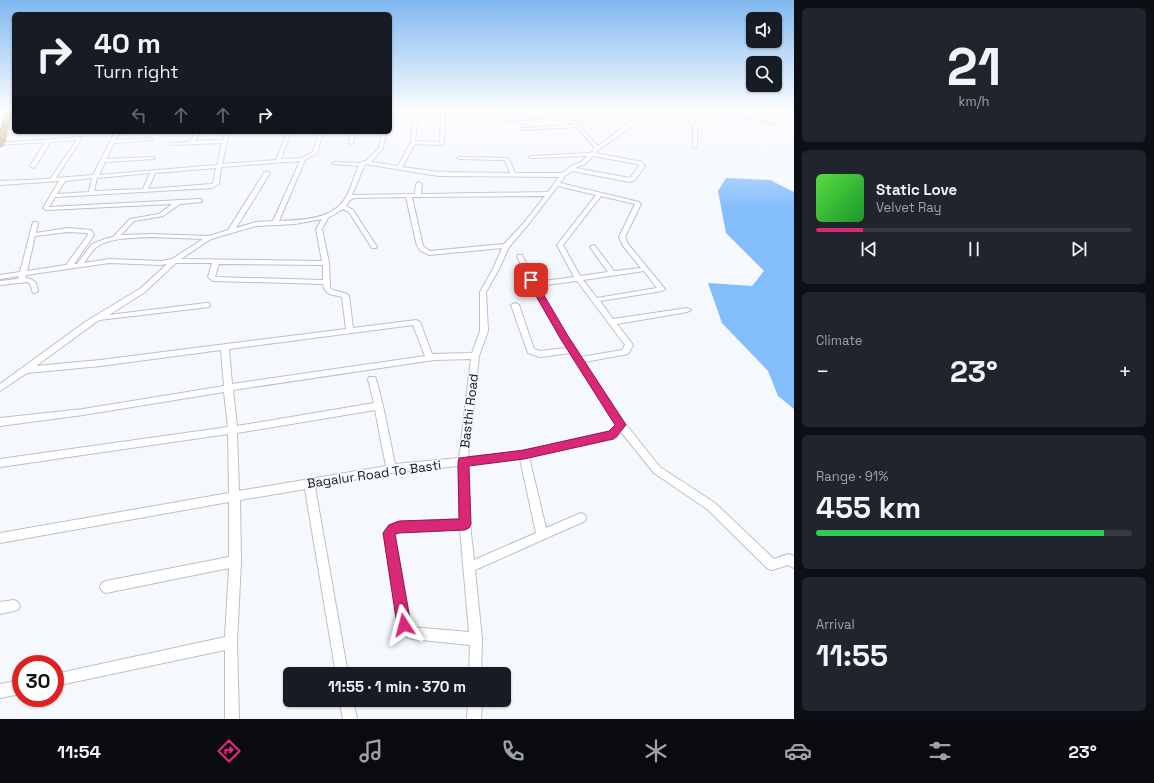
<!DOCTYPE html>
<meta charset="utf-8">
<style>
body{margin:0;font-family:"Space Grotesk",sans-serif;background:#20242c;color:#f1f3f6;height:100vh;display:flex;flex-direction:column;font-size:15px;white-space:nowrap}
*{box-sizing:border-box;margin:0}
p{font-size:13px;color:#9ea1a6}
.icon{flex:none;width:22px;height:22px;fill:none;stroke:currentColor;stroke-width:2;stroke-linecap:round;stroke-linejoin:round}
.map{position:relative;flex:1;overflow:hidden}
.side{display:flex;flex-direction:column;gap:8px;padding:8px;background:#0d0f14;width:360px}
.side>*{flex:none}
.top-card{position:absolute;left:12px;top:12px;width:380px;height:122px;border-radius:6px;box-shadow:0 1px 3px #0004;background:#171b24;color:#f1f3f6;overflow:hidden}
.controls{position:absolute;left:746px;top:12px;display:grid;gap:8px}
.controls a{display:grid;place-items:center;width:36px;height:36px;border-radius:6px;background:#171b24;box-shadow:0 1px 3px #0004;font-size:20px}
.speed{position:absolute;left:12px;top:655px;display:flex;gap:8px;font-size:20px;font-weight:700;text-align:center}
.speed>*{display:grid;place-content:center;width:52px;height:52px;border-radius:50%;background:#171b24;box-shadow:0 1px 3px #0004;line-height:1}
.speed .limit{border:6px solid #d22;background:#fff;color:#111}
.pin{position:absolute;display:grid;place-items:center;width:34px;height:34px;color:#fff;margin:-17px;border-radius:8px;box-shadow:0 2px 6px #0006}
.me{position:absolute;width:44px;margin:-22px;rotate:351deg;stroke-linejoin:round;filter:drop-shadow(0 0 3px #0008)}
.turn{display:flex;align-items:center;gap:14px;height:84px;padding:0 16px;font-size:18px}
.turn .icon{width:52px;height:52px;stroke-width:2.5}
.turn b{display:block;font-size:28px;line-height:34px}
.lanes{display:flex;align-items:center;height:38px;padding:0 16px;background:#0003;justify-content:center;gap:20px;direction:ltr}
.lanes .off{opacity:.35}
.big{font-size:30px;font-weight:600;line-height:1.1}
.side .widget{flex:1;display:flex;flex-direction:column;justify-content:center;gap:6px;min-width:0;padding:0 14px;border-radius:6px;background:#20242c}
.side .dial{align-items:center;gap:0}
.dial b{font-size:52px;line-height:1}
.song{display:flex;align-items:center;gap:12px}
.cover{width:48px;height:48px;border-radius:6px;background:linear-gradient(135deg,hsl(110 70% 55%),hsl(130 70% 35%))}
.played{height:4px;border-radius:2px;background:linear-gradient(90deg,#db2777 15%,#363941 15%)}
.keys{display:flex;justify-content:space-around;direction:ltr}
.heat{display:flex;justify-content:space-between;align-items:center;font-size:22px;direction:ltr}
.charge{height:6px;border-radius:3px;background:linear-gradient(90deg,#34c759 91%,#363941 0)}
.trip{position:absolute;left:283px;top:667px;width:228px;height:40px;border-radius:6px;background:#171b24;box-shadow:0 1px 3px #0004;font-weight:600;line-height:40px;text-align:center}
.tabs{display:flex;height:64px;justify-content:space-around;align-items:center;background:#090b0e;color:#9ea1a6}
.tabs .icon{width:28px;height:28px}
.tabs .current{color:#db2777}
.tabs b{font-size:18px;color:#f1f3f6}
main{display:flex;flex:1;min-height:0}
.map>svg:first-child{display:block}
</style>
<main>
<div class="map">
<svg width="794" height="719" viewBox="0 0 794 719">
<rect width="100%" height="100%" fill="#f5f8fc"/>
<!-- water -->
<path fill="#84bdfc" d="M726 178 770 180 794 192V409L778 396 768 371 722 323 708 283 752 286 764 271 726 233 718 191Z"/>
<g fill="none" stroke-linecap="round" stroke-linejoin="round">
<!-- minor casing -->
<g stroke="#bdc0c4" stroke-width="2">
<path id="minor" d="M424 109H428V114L417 123 415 141 440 142 441 114 439 109H443L445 114 444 144 442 145 415 144 402 167 439 172 510 173 505 160 459 159 457 158 459 157 507 158 509 159 515 173H562L571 166 581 162 588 156 531 158 529 157 531 156 591 153 595 148 577 127 523 130H521V128L575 125 573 122 575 121 598 146 629 123 635 117H569L498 121 486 116H470L468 115 470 114H487L499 119 569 115H637L640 109H644C637 129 610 139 595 153L642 162 645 166 635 180 630 182 572 171 565 176 560 183 639 202 641 204 625 237 628 244 665 289 662 291 600 301 613 319 687 308 691 310 687 312 617 324 633 345 628 354 584 362 624 422 660 467 715 503 774 559 789 554 794 556V568L788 565 772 570 768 569 707 509 654 473 621 432 616 438 613 439 529 457 546 528 581 513 585 515 586 518 585 521 475 570 482 639 481 674H469L470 645 412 639 403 635 398 625 384 533 389 525 399 522 460 519 458 466 391 473 315 487 348 674H336L305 489 240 500 241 561 237 642 239 719H225V650L55 686V674L225 637 229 568 106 593 102 591 100 587 102 583 106 581 229 557V502L0 543V533L229 493 228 434 0 467V459L228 427 224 392 83 415 0 426V418L83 409 224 386 221 350 100 366 27 373 0 391V384L85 322 141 288 167 264 161 265 109 263 26 275 25 278 31 279 36 283 38 291 35 293H33L30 284 28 282 0 285V281L18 279 19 276 0 279V275L20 272 33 222H37L38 223 36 233 68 228 91 230 94 235 74 264H77L92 244 105 239 113 237 130 219 159 214 172 204 46 210 43 208 59 181 0 185V181L50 179 77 140 50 142 36 166 33 168 30 166 45 142 0 145V143L82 137V138L56 178 93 175 115 132H128L118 134 115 140 151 138 153 139 151 140 114 143 106 159 153 157 155 158 153 159 105 162 99 175 217 165 222 143 172 145 170 144 172 143 190 142 196 132H200L195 141 223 140 225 132H229L222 164 276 160 287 132H291L281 159 302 158 313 152 319 132H323L317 153 305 160 279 221C300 220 331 220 344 200 351 191 353 177 359 166L334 164 332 163 334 162 360 163 363 161H366L379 148 382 132H386L383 148 371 162 398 166 411 142 413 123 424 114ZM593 156 638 164 639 166 630 178 575 168 585 164ZM300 161 273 221 256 222 236 228 270 173 267 171 264 173 228 230 209 236 152 234 121 235 134 221 163 216 180 204 202 202V200L200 199 49 207 55 197 212 188 219 184 221 167ZM365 164 439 176 559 177 548 192 421 194 422 184 419 182 416 184 415 194 352 195ZM216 168 213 183 211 184 148 189 155 173ZM150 173 143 189 94 191 97 178ZM92 178 89 192 57 194 65 181ZM558 186 596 195 557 245 574 277 536 282 522 255H518L517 256 530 285 567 348 540 351 534 349 519 305 515 303 511 305 528 353 540 357 570 353 616 425 610 432 512 453 468 457 479 356 488 331 486 292 499 269 509 247 527 226ZM545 196 523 224 504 244 430 251 423 246 412 197ZM601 196 635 204 619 237 623 246 641 268 614 271 595 246 593 245 590 247 608 272 580 276 563 245ZM406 197 417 246 421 251 429 255 502 248 493 269 480 292V331L472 353 432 354 420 322 416 320 353 328 349 296 347 294 333 290 330 288 329 263 322 229 328 218 343 209 349 212 372 248H376L377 247 353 210 346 206 350 200 355 198ZM322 219 316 229 322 261 181 259 211 239 256 226 295 224ZM68 232 87 233 88 235 66 265 27 271 35 236ZM152 237 203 239 172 259 161 261 109 259 84 263C88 257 92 250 98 246 113 237 135 238 152 237ZM176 263H212L208 277 213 281 323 284 324 289 329 294 342 297 346 329 100 360 36 366 99 320 209 307 210 305 209 303H206L109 315 145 292ZM219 264 323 265V280L215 277ZM644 271 657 288 597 298 583 280ZM577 281 625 345 622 350 581 357 558 322 538 286ZM413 325 425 356 232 384 229 349ZM471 359 459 458 395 464 383 406 376 379 375 377H369L368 379 374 403 237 426 233 390 434 360ZM375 410 386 466 239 491 237 433ZM520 459 536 533 474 560 470 524 468 465ZM460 529 469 632 411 627 395 535 399 532Z
M682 109H686L697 127V148L693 147V127Z
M687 109H707L775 123 773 124 707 111 689 110Z
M14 122V124L6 125 4 124Z
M14 130V132H15L0 134V132Z
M351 132H355L353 143 351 144 349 143Z
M14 600 18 602 20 606 18 610 0 614V602Z
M21 680V694L0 698V684Z
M339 700H353L357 719H343Z
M468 700H482L481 719H467Z"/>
</g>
<!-- trunk casing -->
<g stroke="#855e26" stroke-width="1">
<path id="trunk" d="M7 109H13L4 145 0 147V132Z"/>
</g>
<!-- minor -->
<use href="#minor" fill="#fff" fill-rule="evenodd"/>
<!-- trunk -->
<use href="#trunk" fill="#ce9c58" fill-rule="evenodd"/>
</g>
<!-- sky -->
<linearGradient id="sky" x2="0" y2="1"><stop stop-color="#80b8f0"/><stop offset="0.52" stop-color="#fafcfe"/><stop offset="1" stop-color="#fafcfe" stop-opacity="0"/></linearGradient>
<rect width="794" height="209" fill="url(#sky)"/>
<!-- route -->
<path fill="#db2777" stroke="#8e194d" d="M531 278 535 280 568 336 626 425 616 437 613 439 524 459 469 466 471 524 469 528 465 530 399 533 395 534 411 625 409 629 404 631 399 629 397 625 383 533 389 525 399 521 459 519 458 462 459 458 524 450 609 431 615 425 560 338 527 280Z"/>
<g text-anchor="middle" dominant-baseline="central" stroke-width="3" stroke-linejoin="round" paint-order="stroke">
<!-- street labels -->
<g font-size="13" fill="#151617" stroke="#f5f8fc">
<text transform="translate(469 411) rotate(-83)">Basthi Road</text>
<text transform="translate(374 474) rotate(-8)">Bagalur Road To Basti</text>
</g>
</g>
</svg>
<div class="controls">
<a><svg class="icon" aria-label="sound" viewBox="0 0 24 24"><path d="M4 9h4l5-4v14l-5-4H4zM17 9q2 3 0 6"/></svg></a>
<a><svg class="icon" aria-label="search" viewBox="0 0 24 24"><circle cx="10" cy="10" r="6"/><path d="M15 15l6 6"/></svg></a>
</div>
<div class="speed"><div class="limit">30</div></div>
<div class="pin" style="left:531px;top:280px;background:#d93025"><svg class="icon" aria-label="arrive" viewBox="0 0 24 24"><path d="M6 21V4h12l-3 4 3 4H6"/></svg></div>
<svg class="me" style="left:404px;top:625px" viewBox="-20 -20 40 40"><path d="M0-17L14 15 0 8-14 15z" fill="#db2777" stroke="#fff" stroke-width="4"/></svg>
<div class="trip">11:55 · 1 min · 370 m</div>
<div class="top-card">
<div class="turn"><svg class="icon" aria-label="right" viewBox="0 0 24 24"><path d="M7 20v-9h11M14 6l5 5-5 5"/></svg><div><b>40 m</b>Turn right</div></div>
<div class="lanes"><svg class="icon off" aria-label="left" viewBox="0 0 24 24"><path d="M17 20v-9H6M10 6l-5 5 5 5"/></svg><svg class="icon off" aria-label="ahead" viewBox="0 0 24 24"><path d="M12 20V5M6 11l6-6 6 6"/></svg><svg class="icon off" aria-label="ahead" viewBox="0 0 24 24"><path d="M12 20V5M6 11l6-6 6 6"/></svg><svg class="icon" aria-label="right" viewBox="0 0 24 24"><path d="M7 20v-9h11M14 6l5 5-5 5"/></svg></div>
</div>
</div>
<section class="side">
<div class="widget dial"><b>21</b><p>km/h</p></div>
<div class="widget">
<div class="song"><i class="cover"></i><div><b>Static Love</b><p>Velvet Ray</p></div></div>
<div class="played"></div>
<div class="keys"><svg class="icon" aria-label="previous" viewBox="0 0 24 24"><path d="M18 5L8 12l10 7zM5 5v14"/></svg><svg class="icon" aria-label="pause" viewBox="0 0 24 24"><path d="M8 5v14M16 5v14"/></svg><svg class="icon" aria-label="next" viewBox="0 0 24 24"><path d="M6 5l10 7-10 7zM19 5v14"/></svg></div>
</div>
<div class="widget"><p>Climate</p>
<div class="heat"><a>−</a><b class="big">23°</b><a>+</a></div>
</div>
<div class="widget"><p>Range · 91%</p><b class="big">455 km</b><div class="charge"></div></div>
<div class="widget"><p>Arrival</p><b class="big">11:55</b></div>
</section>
</main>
<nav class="tabs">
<b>11:54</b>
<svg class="icon current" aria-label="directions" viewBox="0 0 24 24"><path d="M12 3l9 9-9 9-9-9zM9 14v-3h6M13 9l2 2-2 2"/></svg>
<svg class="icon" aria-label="music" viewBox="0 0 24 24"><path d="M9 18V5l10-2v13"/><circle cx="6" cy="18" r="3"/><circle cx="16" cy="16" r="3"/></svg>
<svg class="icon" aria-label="phone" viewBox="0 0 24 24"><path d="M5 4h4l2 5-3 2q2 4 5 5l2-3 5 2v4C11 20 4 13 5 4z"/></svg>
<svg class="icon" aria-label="climate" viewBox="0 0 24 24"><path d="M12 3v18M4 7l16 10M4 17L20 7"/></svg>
<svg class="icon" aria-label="car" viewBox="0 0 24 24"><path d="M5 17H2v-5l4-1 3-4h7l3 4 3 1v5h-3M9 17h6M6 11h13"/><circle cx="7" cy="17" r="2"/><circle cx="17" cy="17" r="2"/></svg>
<svg class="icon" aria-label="filters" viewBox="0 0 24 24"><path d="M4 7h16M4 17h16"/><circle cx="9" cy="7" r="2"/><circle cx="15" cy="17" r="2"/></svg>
<b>23°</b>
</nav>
